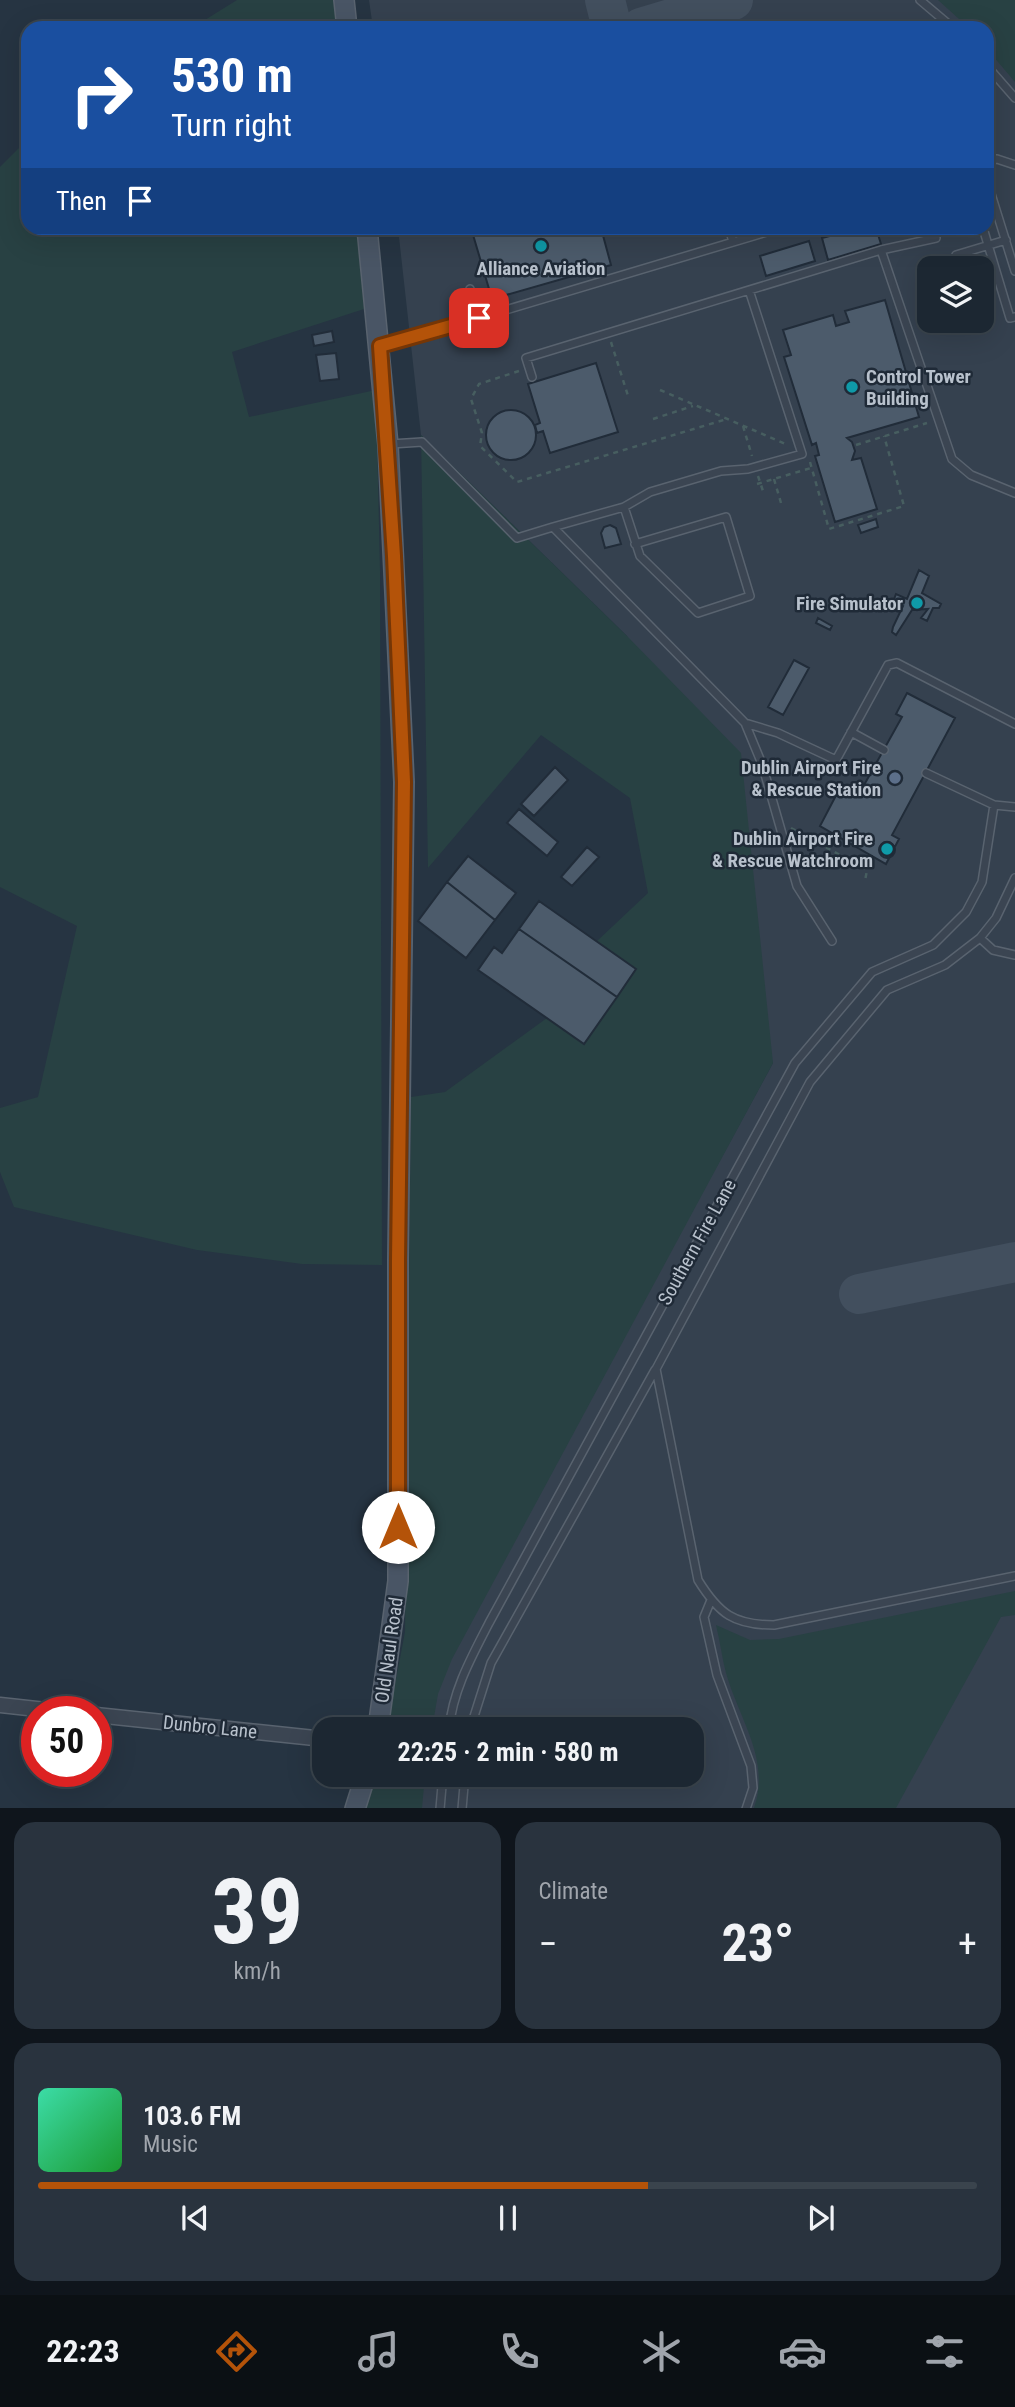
<!DOCTYPE html>
<meta charset="utf-8">
<style>
body{margin:0;font-family:"Roboto Condensed",sans-serif;background:#29333e;color:#f1f3f6;height:100vh;display:flex;flex-direction:column;font-size:26px;white-space:nowrap}
*{box-sizing:border-box;margin:0}
p{font-size:23px;color:#a0a5ac}
.icon{flex:none;width:38px;height:38px;fill:none;stroke:currentColor;stroke-width:2;stroke-linecap:round;stroke-linejoin:round}
.map{position:relative;height:1808px;overflow:hidden}
.drawer{display:flex;flex-direction:column;gap:14px;padding:14px;background:#0f151c;flex:1}
.drawer>*{flex:none}
.hud{position:absolute;left:21px;top:21px;width:973px;height:214px;border-radius:21px;box-shadow:0 7px 28px #0002,0 0 0 2px #3a444d;background:#1a4fa0;color:#fff;overflow:hidden}
.fabs{position:absolute;left:917px;top:256px;display:grid;gap:14px}
.fabs a{display:grid;place-items:center;width:77px;height:77px;border-radius:14px;background:#1c2732;box-shadow:0 7px 28px #0002,0 0 0 2px #3a444d;font-size:35px}
.speed{position:absolute;left:21px;top:1696px;display:flex;gap:14px;font-size:35px;font-weight:700;text-align:center}
.speed>*{display:grid;place-content:center;width:91px;height:91px;border-radius:50%;background:#1c2732;box-shadow:0 7px 28px #0002,0 0 0 2px #3a444d;line-height:1}
.speed .limit{border:10px solid #d22;background:#fff;color:#111}
.pin{position:absolute;display:grid;place-items:center;width:60px;height:60px;color:#fff;margin:-30px;border-radius:14px;box-shadow:0 4px 10px #0006}
.me{position:absolute;width:77px;margin:-38px;rotate:0deg;stroke-linejoin:round;filter:drop-shadow(0 0 5px #0008)}
.turn{display:flex;align-items:center;gap:24px;height:147px;padding:0 35px;font-size:32px}
.turn .icon{width:91px;height:91px;stroke-width:2.5}
.turn b{display:block;font-size:49px;line-height:60px}
.then{display:flex;align-items:center;height:66px;padding:0 35px;background:#0003;gap:14px;font-size:26px}
.big{font-size:52px;font-weight:700;line-height:1.1}
.drawer .widget{flex:1;display:flex;flex-direction:column;justify-content:center;gap:10px;min-width:0;padding:0 24px;border-radius:21px;background:#29333e}
.drawer .dial{align-items:center;gap:0}
.dial b{font-size:91px;line-height:1}
.song{display:flex;align-items:center;gap:21px}
.cover{width:84px;height:84px;border-radius:10px;background:linear-gradient(135deg,hsl(160 70% 55%),hsl(130 70% 35%))}
.played{height:7px;border-radius:4px;background:linear-gradient(90deg,#b45309 65%,#3a444d 65%)}
.keys{display:flex;justify-content:space-around;direction:ltr}
.heat{display:flex;justify-content:space-between;align-items:center;font-size:38px;direction:ltr}
.drawer .tiles{flex:1;display:grid;gap:14px;grid-template-columns:1fr 1fr}
.widget:last-child{grid-column:span 2}
.trip{position:absolute;left:312px;top:1717px;width:392px;height:70px;border-radius:21px;background:#1c2732;box-shadow:0 7px 28px #0002,0 0 0 2px #3a444d;font-weight:700;line-height:70px;text-align:center}
.tab-bar{display:flex;height:112px;justify-content:space-around;align-items:center;background:#0b1014;color:#a0a5ac}
.tab-bar .icon{width:49px;height:49px}
.tab-bar .active{color:#b45309}
.tab-bar b{font-size:32px;color:#f1f3f6}
.map>svg:first-child{display:block}
</style>
<div class="map">
<svg width="1015" height="1809" viewBox="0 0 1015 1809">
<rect width="100%" height="100%" fill="#263442"/>
<!-- airport -->
<path fill="#35414f" fill-rule="evenodd" d="M369 0H1015V1808H381L394 1775 691 1774V1729H410L773 1063 627 636 421 435 398 228H987V28H373ZM929 268H982V320H929Z"/>
<!-- green -->
<path fill="#284143" d="M237 0H338L340 28H192Z
M938 0H1015V82L987 49V28H969Z
M28 139V228H357L364 309 232 352 249 417 376 390 380 571 382 1265 302 1264 197 1250 14 1207 0 1172V1108L38 1097 77 926 0 887V167Z
M421 435 627 636 741 753 773 1063 452 1659 438 1694 432 1729H395L388 1721 405 1632 411 1097 445 1092 547 1018 584 1044 636 970 596 942 648 893 630 798 541 735 428 868Z
M1015 1591V1615L1001 1617 896 1808H754C771 1760 739 1719 726 1673 722 1658 720 1641 716 1625L750 1640 779 1639Z
M376 1775H414L424 1786 422 1808 365 1809Z"/>
<g fill="none" stroke-linecap="round" stroke-linejoin="round">
<!-- taxiway -->
<path stroke="#424f5e" stroke-width="40" d="M605 0 612 28
M641 28 733 0
M859 1294 1015 1262"/>
</g>
<!-- building -->
<path fill="#4c5b6b" stroke="#212c39" stroke-width="2" d="M471 228H601L611 265 492 299Z
M860 228H876L881 244 828 260 822 238Z
M809 241 815 261 766 276 760 256Z
M885 300 919 417 847 438 852 442 855 451 852 460 861 458 877 509 835 522 815 456 819 455 816 443 812 445 784 357 791 355 783 330 833 315 836 326 849 322 845 311Z
M332 331 334 342 314 346 312 335Z
M336 353 339 379 320 381 316 355Z
M596 363 618 432 550 453 543 431 537 433 535 425 540 423 528 384Z
M486 435a25 25 0 1 1 50 0a25 25 0 1 1-50 0Z
M876 519 878 527 861 533 858 525Z
M610 525 616 528 621 544 605 548 601 533 604 527Z
M919 570 929 576 922 593 941 604 939 608H933L927 621 921 618 928 609 912 610 896 635 892 632 893 627 903 606 893 602 896 594 907 599Z
M818 618 832 626 830 630 816 623Z
M794 660 809 668 783 715 768 707Z
M907 693 955 718 892 835 899 839 886 864 820 826 842 784 859 794 902 717 896 714Z
M555 767 568 780 534 816 521 804Z
M519 809 558 842 547 856 507 823Z
M879 850a8 8 0 1 1 16 0a8 8 0 1 1-16 0Z
M587 847 599 857 572 886 561 877Z
M468 856 516 893 495 920 447 882Z
M447 882 495 920 466 958 418 921Z
M539 901 636 969 617 997 519 929Z
M519 929 617 997 584 1044 478 970 494 947 502 953Z"/>
<g fill="none" stroke-linecap="round" stroke-linejoin="round">
<!-- lane casing -->
<g stroke="#59636f" stroke-width="10">
<path id="lane" d="M920 0 953 28
M987 66 1015 98
M987 161 997 159 1015 165
M987 181 1015 271
M729 228 733 242
M983 228 1010 318 1015 317
M881 250 952 459 971 475 1015 493
M956 255 1006 240
M470 289 479 318 780 228
M380 347 479 318
M532 377 526 358 881 250 936 238
M391 444 422 442 517 538 553 527 745 723
M624 507 640 556 698 613 750 596 726 517 635 544
M553 527 624 507 650 492 721 471 748 469 802 454 749 290
M851 732 884 750
M926 773 994 805 1015 807
M1015 878 996 918 980 938 945 965 887 990 810 1082 656 1369 698 1580C719 1614 734 1625 774 1625L1015 1576
M980 938 993 950 1015 955
M832 941 797 886 762 764 745 723 778 733 836 760 888 665 897 663 1015 724
M711 1600 704 1617 717 1675 751 1766 753 1788 746 1809
M449 1729C453 1690 471 1658 489 1623L795 1063 872 972 933 945 966 912 982 882 994 805
M470 1729 491 1663 655 1370
M440 1809 443 1774
M462 1809 465 1774"/>
</g>
<!-- street casing -->
<g stroke="#59636f" stroke-width="17">
<path id="street" d="M0 1705 64 1712
M96 1715 324 1739"/>
</g>
<!-- secondary casing -->
<g stroke="#59636f" stroke-width="22">
<path id="secondary" d="M344 0 347 28
M367 228 388 445 404 782 398 1261V1581L378 1729
M355 1809 366 1774"/>
</g>
<!-- path -->
<path stroke="#475e60" stroke-width="2.5" stroke-dasharray="5 5" stroke-linecap="butt" d="M611 342 629 399
M519 371 479 384 471 399 482 433 480 446 517 482 727 419
M660 390 788 445
M653 419 693 406
M743 426 752 456
M856 445 927 423
M810 462 829 529 904 506 884 436
M758 476 764 494
M774 479 781 503
M757 484 811 468
M791 828 867 870 865 881
M832 863 837 854"/>
<!-- lane -->
<use href="#lane" stroke="#3b4552" stroke-width="7"/>
<!-- street -->
<use href="#street" stroke="#3b4552" stroke-width="14"/>
<!-- secondary -->
<use href="#secondary" stroke="#495565" stroke-width="19"/>
</g>
<g fill="none" stroke-linecap="round" stroke-linejoin="round">
<!-- route casing -->
<g stroke="#753606" stroke-width="18">
<path id="route" d="M398 1527V1261L404 782 394 556 380 346 479 318"/>
</g>
<!-- route -->
<use href="#route" stroke="#b45309" stroke-width="12"/>
</g>
<!-- markers -->
<g fill="#0f9aa8" stroke="#1f2a37" stroke-width="2.5">
<circle cx="541" cy="246" r="7"/>
<circle cx="852" cy="387" r="7"/>
<circle cx="917" cy="603" r="7"/>
<circle cx="887" cy="849" r="7"/>
</g>
<circle fill="#5c6f8a" stroke="#1f2a37" stroke-width="2.5" cx="895" cy="778" r="7"/>
<g text-anchor="middle" dominant-baseline="central" stroke-width="5" stroke-linejoin="round" paint-order="stroke">
<!-- poi labels -->
<g font-size="19" font-weight="bold" fill="#b8c1cc" stroke="#1f2a37" text-anchor="end">
<text x="541" y="268" text-anchor="middle">Alliance Aviation</text>
<text x="866" y="376" text-anchor="start">Control Tower<tspan x="866" dy="22">Building</tspan></text>
<text x="903" y="603">Fire Simulator</text>
<text x="881" y="767">Dublin Airport Fire<tspan x="881" dy="22">&amp; Rescue Station</tspan></text>
<text x="873" y="838">Dublin Airport Fire<tspan x="873" dy="22">&amp; Rescue Watchroom</tspan></text>
</g>
<!-- street labels -->
<g font-size="19" fill="#b8c1cc" stroke="#1f2a37">
<text transform="translate(697 1242) rotate(-61)">Southern Fire Lane</text>
<text transform="translate(389 1650) rotate(-82)">Old Naul Road</text>
<text transform="translate(210 1727) rotate(6)">Dunbro Lane</text>
</g>
</g>
</svg>
<div class="fabs">
<a><svg class="icon" aria-label="layers" viewBox="0 0 24 24"><path d="M12 4l9 5-9 5-9-5zM3 14l9 5 9-5"/></svg></a>
</div>
<div class="speed"><div class="limit">50</div></div>
<div class="pin" style="left:479px;top:318px;background:#d93025"><svg class="icon" aria-label="arrive" viewBox="0 0 24 24"><path d="M6 21V4h12l-3 4 3 4H6"/></svg></div>
<svg class="me" style="left:398px;top:1527px" viewBox="-20 -20 40 40"><circle r="19" fill="#fff"/><path d="M0-13L10 11 0 6-10 11z" fill="#b45309"/></svg>
<div class="trip">22:25 · 2 min · 580 m</div>
<div class="hud">
<div class="turn"><svg class="icon" aria-label="right" viewBox="0 0 24 24"><path d="M7 20v-9h11M14 6l5 5-5 5"/></svg><div><b>530 m</b>Turn right</div></div>
<div class="then">Then<svg class="icon" aria-label="arrive" viewBox="0 0 24 24"><path d="M6 21V4h12l-3 4 3 4H6"/></svg></div>
</div>
</div>
<section class="drawer">
<div class="tiles">
<div class="widget dial"><b>39</b><p>km/h</p></div>
<div class="widget"><p>Climate</p>
<div class="heat"><a>−</a><b class="big">23°</b><a>+</a></div>
</div>
<div class="widget">
<div class="song"><i class="cover"></i><div><b>103.6 FM</b><p>Music</p></div></div>
<div class="played"></div>
<div class="keys"><svg class="icon" aria-label="previous" viewBox="0 0 24 24"><path d="M18 5L8 12l10 7zM5 5v14"/></svg><svg class="icon" aria-label="pause" viewBox="0 0 24 24"><path d="M8 5v14M16 5v14"/></svg><svg class="icon" aria-label="next" viewBox="0 0 24 24"><path d="M6 5l10 7-10 7zM19 5v14"/></svg></div>
</div>
</div>
</section>
<nav class="tab-bar">
<b>22:23</b>
<svg class="icon active" aria-label="directions" viewBox="0 0 24 24"><path d="M12 3l9 9-9 9-9-9zM9 14v-3h6M13 9l2 2-2 2"/></svg>
<svg class="icon" aria-label="music" viewBox="0 0 24 24"><path d="M9 18V5l10-2v13"/><circle cx="6" cy="18" r="3"/><circle cx="16" cy="16" r="3"/></svg>
<svg class="icon" aria-label="phone" viewBox="0 0 24 24"><path d="M5 4h4l2 5-3 2q2 4 5 5l2-3 5 2v4C11 20 4 13 5 4z"/></svg>
<svg class="icon" aria-label="climate" viewBox="0 0 24 24"><path d="M12 3v18M4 7l16 10M4 17L20 7"/></svg>
<svg class="icon" aria-label="car" viewBox="0 0 24 24"><path d="M5 17H2v-5l4-1 3-4h7l3 4 3 1v5h-3M9 17h6M6 11h13"/><circle cx="7" cy="17" r="2"/><circle cx="17" cy="17" r="2"/></svg>
<svg class="icon" aria-label="filters" viewBox="0 0 24 24"><path d="M4 7h16M4 17h16"/><circle cx="9" cy="7" r="2"/><circle cx="15" cy="17" r="2"/></svg>
</nav>
